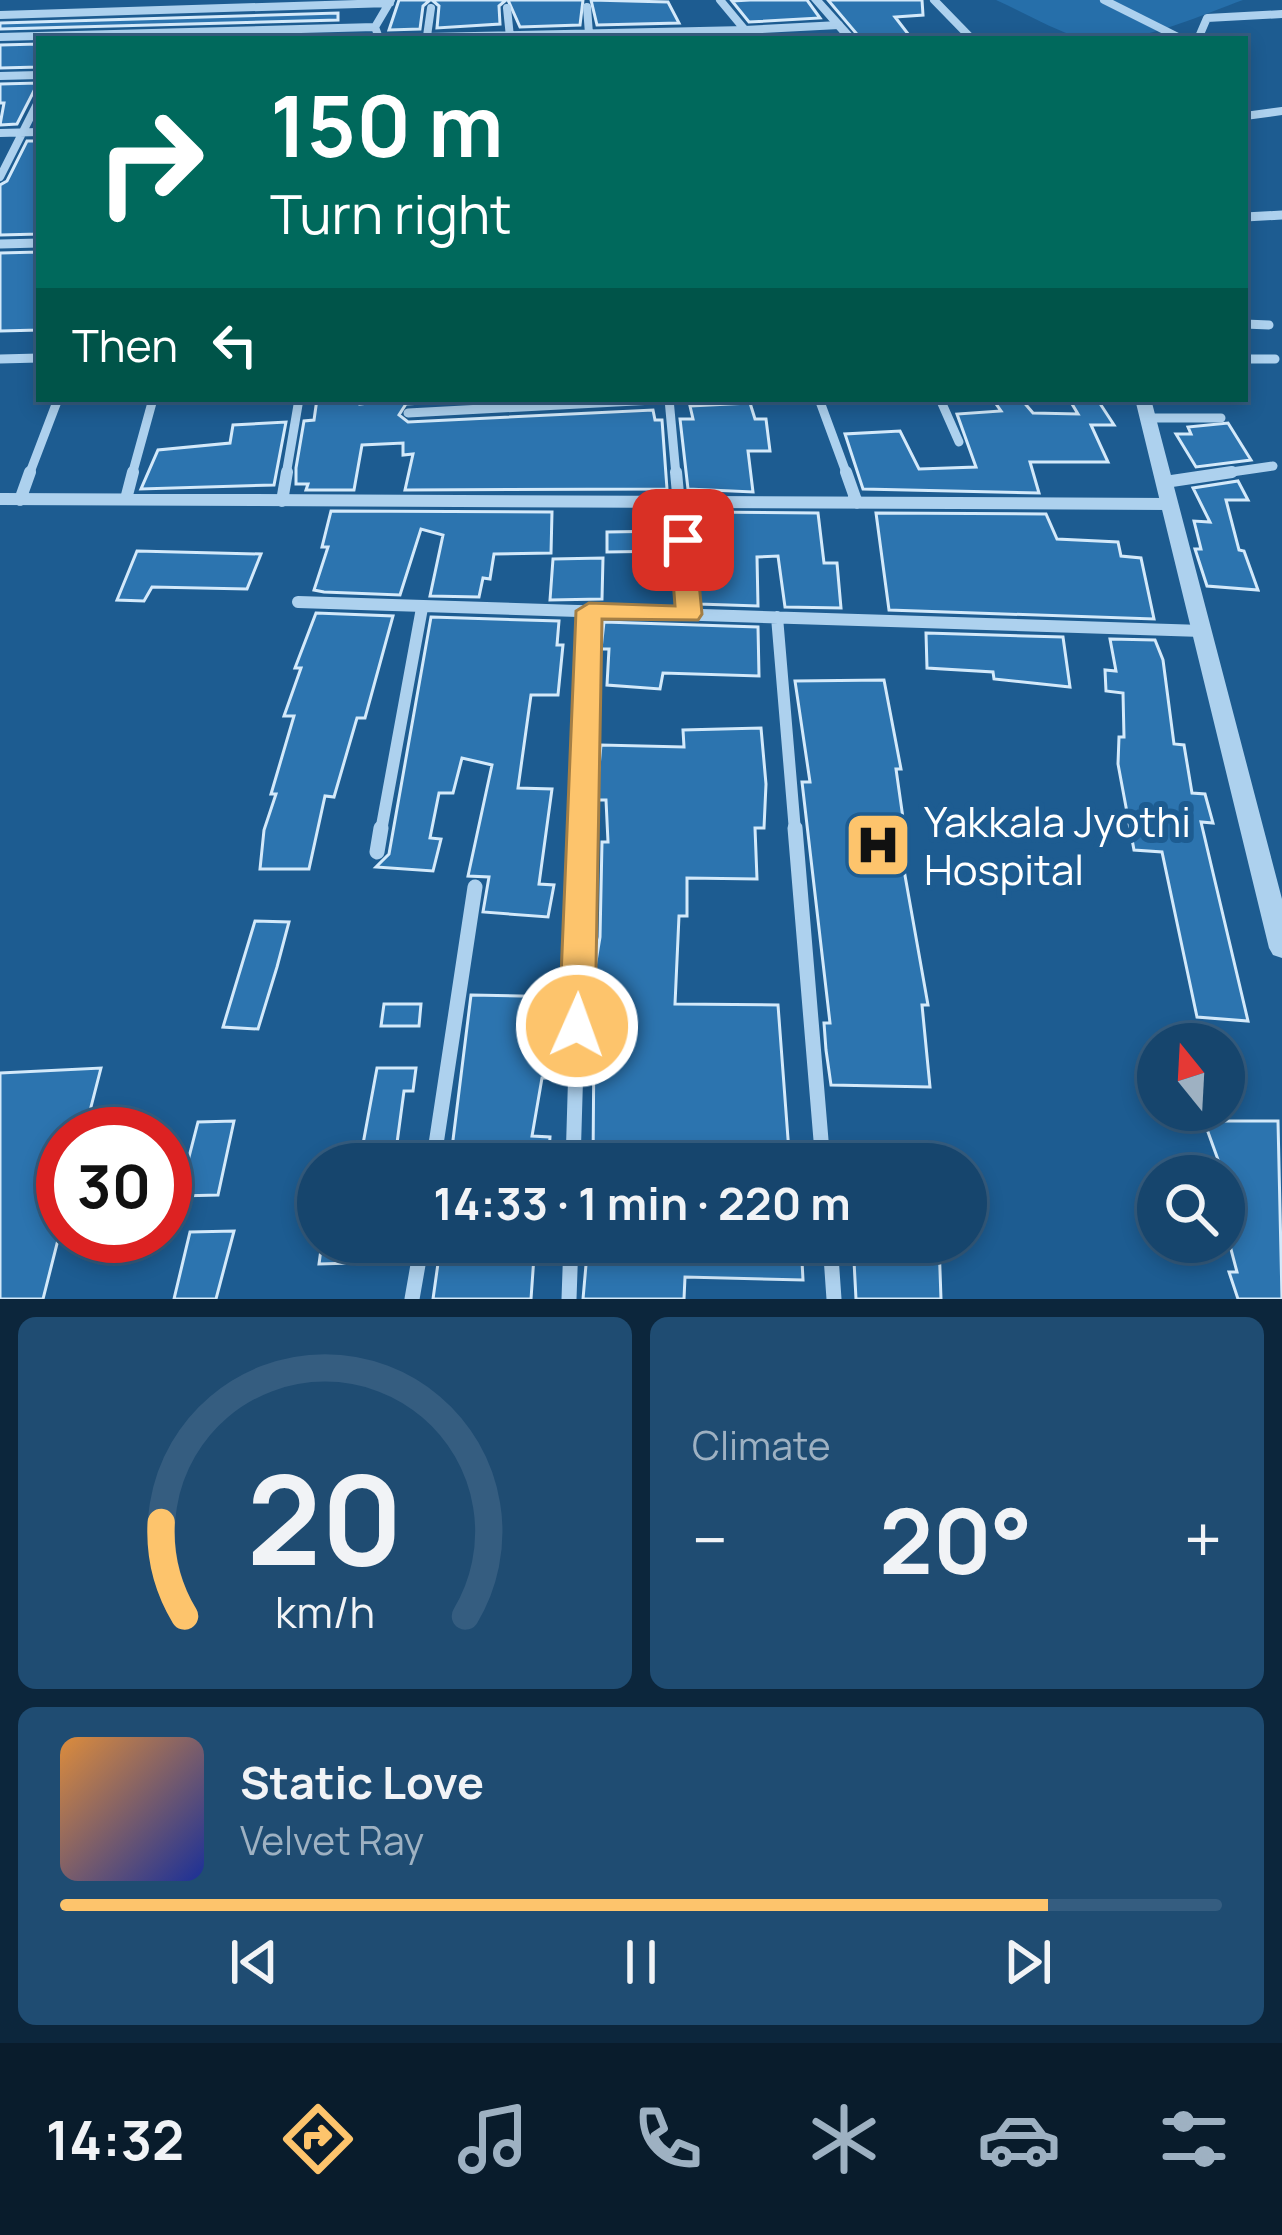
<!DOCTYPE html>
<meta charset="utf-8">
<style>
body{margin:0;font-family:Manrope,sans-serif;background:#1f4c72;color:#f1f3f6;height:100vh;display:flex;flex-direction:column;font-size:45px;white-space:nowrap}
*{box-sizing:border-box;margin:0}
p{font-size:39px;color:#9eb1c2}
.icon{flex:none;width:66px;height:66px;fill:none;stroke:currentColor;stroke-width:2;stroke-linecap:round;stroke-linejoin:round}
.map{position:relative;height:1299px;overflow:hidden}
.drawer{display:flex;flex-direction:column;gap:18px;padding:18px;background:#0c263c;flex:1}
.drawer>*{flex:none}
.hud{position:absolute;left:36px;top:36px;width:1212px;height:366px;border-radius:0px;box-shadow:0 6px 18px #0003,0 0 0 3px #355d80;background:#00695c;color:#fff;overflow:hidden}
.needle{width:78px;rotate:342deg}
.tools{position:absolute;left:1137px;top:1023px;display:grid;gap:24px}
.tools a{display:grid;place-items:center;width:108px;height:108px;border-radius:50%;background:#16456d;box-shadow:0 6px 18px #0003,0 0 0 3px #355d80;font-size:60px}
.speed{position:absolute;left:36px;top:1107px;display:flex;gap:24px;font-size:60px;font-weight:700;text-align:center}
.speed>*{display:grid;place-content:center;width:156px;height:156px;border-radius:50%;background:#16456d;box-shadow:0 6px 18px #0003,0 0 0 3px #355d80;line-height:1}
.speed .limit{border:18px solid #d22;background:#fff;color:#111}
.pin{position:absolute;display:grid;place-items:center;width:102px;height:102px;color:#fff;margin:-51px;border-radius:24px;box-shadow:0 6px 18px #0006}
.me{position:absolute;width:132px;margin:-66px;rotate:2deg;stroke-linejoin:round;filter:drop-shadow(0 0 9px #0008)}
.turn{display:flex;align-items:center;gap:42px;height:252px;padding:0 36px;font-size:54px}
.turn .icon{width:156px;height:156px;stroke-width:2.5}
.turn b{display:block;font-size:84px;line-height:102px}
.then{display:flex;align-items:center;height:114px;padding:0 36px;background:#0003;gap:24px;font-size:45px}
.big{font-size:90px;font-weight:700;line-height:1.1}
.drawer .card{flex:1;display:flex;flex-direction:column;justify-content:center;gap:18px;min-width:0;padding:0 42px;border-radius:18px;background:#1f4c72}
.drawer .dial{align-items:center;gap:0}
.dial svg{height:312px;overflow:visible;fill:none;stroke:#355d80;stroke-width:7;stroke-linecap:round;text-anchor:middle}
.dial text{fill:#f1f3f6;stroke:none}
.song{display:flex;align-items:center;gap:36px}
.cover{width:144px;height:144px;border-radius:18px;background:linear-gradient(135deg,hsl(30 70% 55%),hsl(230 70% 35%))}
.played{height:12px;border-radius:6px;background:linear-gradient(90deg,#fdc46c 85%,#355d80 85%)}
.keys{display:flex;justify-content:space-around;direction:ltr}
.heat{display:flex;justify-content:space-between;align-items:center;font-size:66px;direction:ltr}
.drawer .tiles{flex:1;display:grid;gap:18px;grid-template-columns:1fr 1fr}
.card:last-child{grid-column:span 2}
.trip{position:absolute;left:297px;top:1143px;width:690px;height:120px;border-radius:60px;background:#16456d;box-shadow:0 6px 18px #0003,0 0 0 3px #355d80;font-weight:700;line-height:120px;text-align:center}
.menu{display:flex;height:192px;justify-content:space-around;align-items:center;background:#091c2c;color:#9eb1c2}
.menu .icon{width:84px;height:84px}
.menu .active{color:#fdc46c}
.menu b{font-size:54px;color:#f1f3f6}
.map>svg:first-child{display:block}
</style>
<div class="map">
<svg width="1282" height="1299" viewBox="0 0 1282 1299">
<rect width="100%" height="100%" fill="#1d5c91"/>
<!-- green -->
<path fill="#266faa" d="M996 0H1243C1201 15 1126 50 1081 38 1053 30 1023 12 996 0Z"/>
<!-- building -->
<path fill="#2c74af" stroke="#d3e9fa" stroke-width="3" d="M399 0H430L423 6 420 29 389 30Z
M432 0H506L499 6 500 24 437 28 439 6Z
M508 0H583L580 25 520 27Z
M591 0 668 2 679 23 597 25Z
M750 0H807L820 18 749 22 732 1Z
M828 0H922L923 15 895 17 912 39H861Z
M338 13V20L0 29V23Z
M39 44V67L0 68V45Z
M38 83 17 124 0 125 4 103H0V84Z
M27 141H39V234L0 235V185L7 181Z
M39 252V330L0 331V253Z
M317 399H360V404L401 399H492L406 404 399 415 408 422 653 410 655 420H662L667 489 405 490 413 454 403 455V443L362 445 354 490H306L308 484H296V468L304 421 314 420Z
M1021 399 1033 413 1078 414 1069 399H1097L1114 425H1091L1108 462H1030L1039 493 863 489 845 434 900 431 919 469 976 467 957 414 1001 411 994 401Z
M750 403 755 419H766L770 451H748L753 492 688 489 680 419H693L690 406Z
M286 422 274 485 141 489 158 450 230 443 233 425Z
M1228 423 1251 460 1196 467 1176 434H1191L1188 427Z
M1238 481 1248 500H1226L1239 550 1244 551 1258 590 1207 586 1195 549H1201L1194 521 1210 522 1193 488Z
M331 511 552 512 551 553 494 554 490 579 483 578 479 597 430 596 443 535 421 529 400 595 324 592 314 590 328 547H322Z
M702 512 818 513 824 563H837L841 608 785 607 778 556 757 557 758 606 699 604 700 553 694 551 692 531H702Z
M876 513 1046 514 1057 539 1118 542 1121 556 1141 558 1154 619 889 610Z
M671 531 673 551 607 552V532Z
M137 551 261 554 247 589 152 587 144 601 117 600Z
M603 558 602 599 550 600 553 559Z
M316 613 393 616 365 718H357L334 797 325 796 309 869H260L264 830 276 794H271L294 716H284L301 668H295Z
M431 617 559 621 557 645H563L558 695H531L518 788 552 789 539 884 554 885 548 917 483 912 489 877 468 876 492 765 462 758 453 793H439L430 838 441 839 433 871 376 867 389 854Z
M604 622 758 627 759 676 663 673 660 689 607 685 609 649H601Z
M926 633 1063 637 1070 687 994 679 993 672 927 668Z
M1110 639 1155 640 1163 660 1174 744 1184 745 1192 793 1205 794 1213 823 1201 822 1248 1021 1197 1017 1162 852 1134 850 1118 764 1119 737H1124L1123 693 1106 691 1105 670 1116 671Z
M884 680 901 769H896L908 853H901L928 1005H922L930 1087 831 1085 826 1050 824 1023H830L802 782H810L795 681Z
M761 728 766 784 764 828H755L757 879 687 878V916H679L675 1004 778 1005 789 1152 674 1149V1164H593L594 1038H589L590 998 600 937 602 842H608L606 800H596L601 745 684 747 683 730Z
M255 921 289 922 277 967 258 1029 223 1027Z
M471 995 566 997 565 1037 554 1036 549 1078H542L532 1136 550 1137 548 1164H450Z
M384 1004H421L419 1026H381Z
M101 1068 84 1134H63V1220L43 1299H0V1073Z
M377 1068H416L413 1091H404L397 1143 363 1144Z
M234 1121 218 1195 179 1196 198 1122Z
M1204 1121H1278L1282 1299H1238L1229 1272H1237L1224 1223H1241Z
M234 1231 216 1299H174L190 1232Z
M322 1242H391L390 1262 319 1264Z
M441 1242H535L531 1299H433Z
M588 1242H801L803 1280 685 1277 684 1299H583Z
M853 1242H939L941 1299H856Z"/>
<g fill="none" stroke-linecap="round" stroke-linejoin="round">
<!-- minor-far3 -->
<path stroke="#add1ee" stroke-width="8" d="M391 0 375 27 379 38 745 30 720 0
M934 0 972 39
M1104 0 1182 39
M587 7 589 34
M507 8 510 37
M0 15 390 3
M745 30 839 25
M427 36 431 8
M0 37 375 27
M1198 39 1207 18 1282 14
M0 76 39 75
M1245 116 1282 111
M0 133 39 132
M0 177 39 100"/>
<!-- minor-far2 -->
<path stroke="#add1ee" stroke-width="9" d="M1245 217 1282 215
M0 244 39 243
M1245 324 1269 325
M0 359 39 358
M1245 359H1275
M669 399 676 475
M819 399 847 475
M940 399 959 442
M408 413 673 399
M1149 418H1221
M29 475 58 399
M132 475 153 399
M286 475 299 399
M1211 475 1273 466"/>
<!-- minor-far1 -->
<path stroke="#add1ee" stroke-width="12" d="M676 472 689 614
M846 472 857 503
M1165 482 1232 472
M0 499 1170 504
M126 499 133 472
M20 500 30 472
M282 501 287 472
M298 602 1202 631
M777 617 795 831
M381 831 422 608
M583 831 589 611"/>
<!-- minor -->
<path stroke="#add1ee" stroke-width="15" d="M795 828 823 1164
M377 852 381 828
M433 1164 475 887
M573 1164 583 828
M830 1242 834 1299
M412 1299 422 1242
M569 1299 571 1242"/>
<!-- tertiary -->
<path fill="#add1ee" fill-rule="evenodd" d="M811 0H822L857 39H845Z
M1135 399H1151L1282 899V958L1273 955 1269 948Z"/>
</g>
<!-- route -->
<path fill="#fdc46c" stroke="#a47f46" stroke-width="3" d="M683 532 695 540 702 614 698 620 602 619 595 1026 589 1036 577 1040 564 1036 559 1026 576 611 589 603 675 606 670 540Z"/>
<!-- icons -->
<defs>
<g id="hospital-square" transform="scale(3.45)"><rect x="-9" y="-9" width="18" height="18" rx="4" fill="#fdc46c" stroke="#1d5c91"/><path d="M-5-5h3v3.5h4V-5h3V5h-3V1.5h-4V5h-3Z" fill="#111"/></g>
</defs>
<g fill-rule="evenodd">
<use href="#hospital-square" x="878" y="845"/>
</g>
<g text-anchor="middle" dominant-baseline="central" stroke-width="12" stroke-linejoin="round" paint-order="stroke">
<!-- poi labels -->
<g font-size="42" fill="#fff" stroke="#1d5c91" text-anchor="start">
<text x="924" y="821">Yakkala Jyothi<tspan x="924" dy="48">Hospital</tspan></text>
</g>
</g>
</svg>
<div class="tools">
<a><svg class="needle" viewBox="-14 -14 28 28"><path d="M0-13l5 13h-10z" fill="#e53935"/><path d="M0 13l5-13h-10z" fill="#9eb1c2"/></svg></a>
<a><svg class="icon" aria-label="search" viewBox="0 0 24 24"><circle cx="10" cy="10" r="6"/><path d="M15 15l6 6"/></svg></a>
</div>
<div class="speed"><div class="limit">30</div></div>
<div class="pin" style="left:683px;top:540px;background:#d93025"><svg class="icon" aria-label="arrive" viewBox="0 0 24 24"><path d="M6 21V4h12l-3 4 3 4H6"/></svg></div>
<svg class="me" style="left:577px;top:1026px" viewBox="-20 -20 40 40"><circle r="17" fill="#fdc46c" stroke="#fff" stroke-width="3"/><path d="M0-11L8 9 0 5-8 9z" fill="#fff"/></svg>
<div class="trip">14:33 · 1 min · 220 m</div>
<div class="hud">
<div class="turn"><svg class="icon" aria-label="right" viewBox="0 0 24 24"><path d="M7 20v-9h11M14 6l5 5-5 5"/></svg><div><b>150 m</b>Turn right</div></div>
<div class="then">Then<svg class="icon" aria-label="left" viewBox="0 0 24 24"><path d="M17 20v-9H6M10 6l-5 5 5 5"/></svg></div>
</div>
</div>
<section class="drawer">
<div class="tiles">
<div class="card dial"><svg viewBox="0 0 100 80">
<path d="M14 69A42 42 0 1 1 86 69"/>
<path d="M14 69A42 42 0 0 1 8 45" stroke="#fdc46c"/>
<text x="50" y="56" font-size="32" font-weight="700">20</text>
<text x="50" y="72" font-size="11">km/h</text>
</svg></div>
<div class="card"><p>Climate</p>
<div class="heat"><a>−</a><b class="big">20°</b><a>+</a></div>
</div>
<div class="card">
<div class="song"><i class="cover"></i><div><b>Static Love</b><p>Velvet Ray</p></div></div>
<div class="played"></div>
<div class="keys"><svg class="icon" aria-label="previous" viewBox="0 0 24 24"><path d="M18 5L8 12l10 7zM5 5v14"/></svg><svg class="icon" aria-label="pause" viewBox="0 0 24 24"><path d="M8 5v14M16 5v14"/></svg><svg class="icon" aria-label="next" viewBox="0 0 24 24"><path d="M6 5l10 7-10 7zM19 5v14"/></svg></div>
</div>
</div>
</section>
<nav class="menu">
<b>14:32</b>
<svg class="icon active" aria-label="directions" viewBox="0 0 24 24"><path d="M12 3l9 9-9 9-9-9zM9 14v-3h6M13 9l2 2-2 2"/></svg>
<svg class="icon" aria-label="music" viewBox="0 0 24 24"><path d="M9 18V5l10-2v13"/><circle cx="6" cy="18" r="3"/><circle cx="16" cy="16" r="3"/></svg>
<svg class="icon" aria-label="phone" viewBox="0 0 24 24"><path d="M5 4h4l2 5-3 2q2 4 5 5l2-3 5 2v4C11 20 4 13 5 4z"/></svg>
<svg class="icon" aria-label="climate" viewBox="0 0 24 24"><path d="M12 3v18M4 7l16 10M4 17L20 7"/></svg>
<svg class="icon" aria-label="car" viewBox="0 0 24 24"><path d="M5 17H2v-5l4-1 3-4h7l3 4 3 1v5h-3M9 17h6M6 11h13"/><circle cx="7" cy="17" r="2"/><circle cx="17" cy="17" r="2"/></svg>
<svg class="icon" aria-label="filters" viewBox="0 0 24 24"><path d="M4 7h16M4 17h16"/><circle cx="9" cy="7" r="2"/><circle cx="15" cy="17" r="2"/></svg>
</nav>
